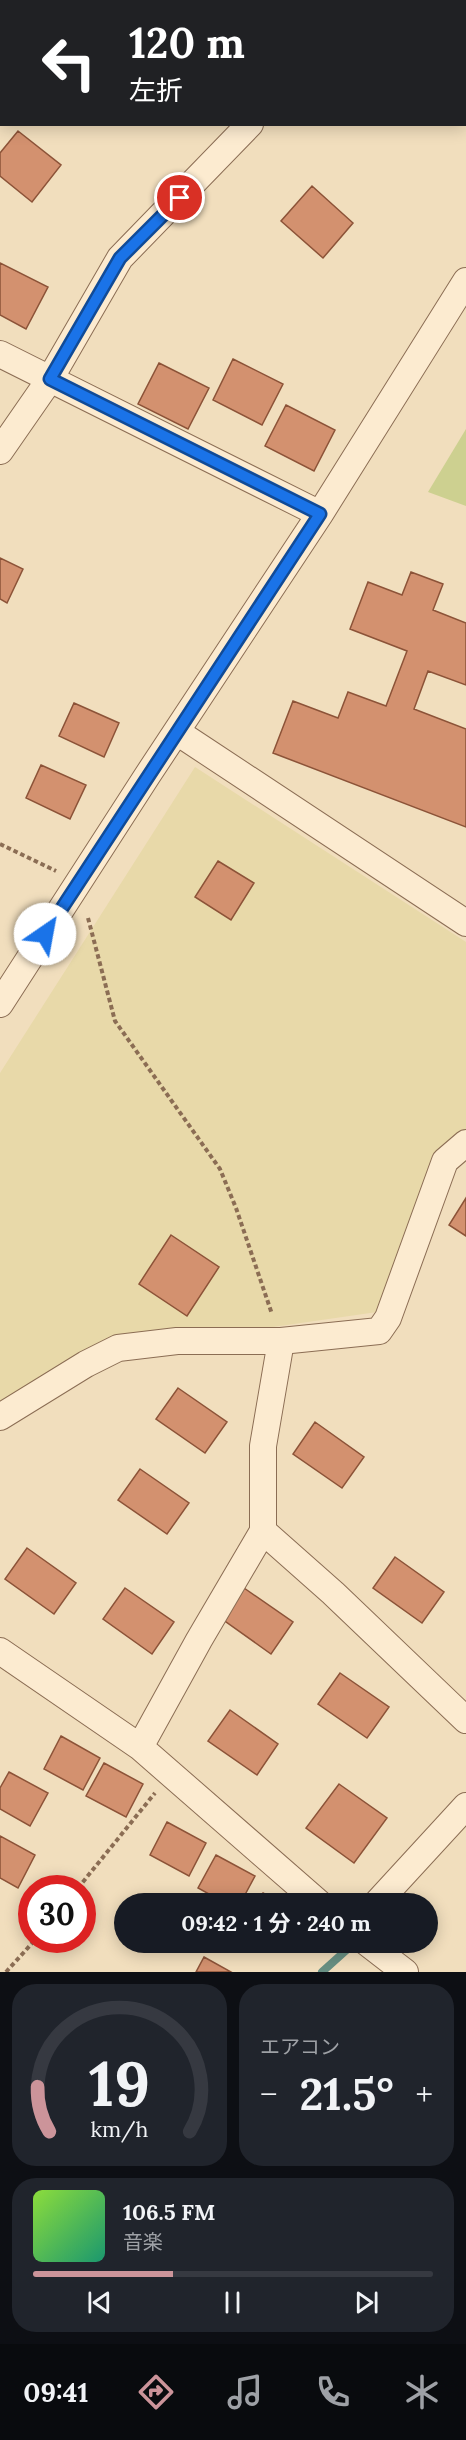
<!DOCTYPE html>
<html lang="ja">
<meta charset="utf-8">
<style>
body{margin:0;font-family:Lora,"Noto Sans JP",serif;background:#20242c;color:#f1f3f6;height:100vh;display:flex;flex-direction:column;font-size:22px;white-space:nowrap}
*{box-sizing:border-box;margin:0}
p{font-size:20px;color:#9ea1a6}
.icon{flex:none;width:33px;height:33px;fill:none;stroke:currentColor;stroke-width:2;stroke-linecap:round;stroke-linejoin:round}
.map{position:relative;height:1972px;overflow:hidden}
.side{display:flex;flex-direction:column;gap:12px;padding:12px;background:#0d0f14;flex:1}
.side>*{flex:none}
.banner{position:absolute;left:0px;top:0px;width:466px;height:126px;box-shadow:0 3px 15px #0003;background:#202124;color:#fff;overflow:hidden}
.speed{position:absolute;left:18px;top:1875px;display:flex;gap:12px;font-size:30px;font-weight:700;text-align:center}
.speed>*{display:grid;place-content:center;width:78px;height:78px;border-radius:50%;background:#171b24;box-shadow:0 3px 15px #0003;line-height:1}
.speed .limit{border:9px solid #d22;background:#fff;color:#111}
.pin{position:absolute;display:grid;place-items:center;width:51px;height:51px;color:#fff;margin:-26px;border:3px solid #fff;border-radius:50%;box-shadow:0 2px 6px #0007}
.me{position:absolute;width:66px;margin:-33px;rotate:33deg;stroke-linejoin:round;filter:drop-shadow(0 0 4px #0008)}
.turn{display:flex;align-items:center;gap:21px;height:126px;padding:0 30px;font-size:27px}
.turn .icon{width:78px;height:78px;stroke-width:2.5}
.turn b{display:block;font-size:42px;line-height:51px}
.big{font-size:45px;font-weight:700;line-height:1.1}
.side .card{flex:1;display:flex;flex-direction:column;justify-content:center;gap:9px;min-width:0;padding:0 21px;border-radius:24px;background:#20242c}
.side .dial{align-items:center;gap:0}
.dial svg{height:156px;overflow:visible;fill:none;stroke:#363941;stroke-width:7;stroke-linecap:round;text-anchor:middle}
.dial text{fill:#f1f3f6;stroke:none}
.song{display:flex;align-items:center;gap:18px}
.cover{width:72px;height:72px;border-radius:9px;background:linear-gradient(135deg,hsl(90 70% 55%),hsl(160 70% 35%))}
.played{height:6px;border-radius:3px;background:linear-gradient(90deg,#cc949a 35%,#363941 35%)}
.keys{display:flex;justify-content:space-around;direction:ltr}
.heat{display:flex;justify-content:space-between;align-items:center;font-size:33px;direction:ltr}
.side .tiles{flex:1;display:grid;gap:12px;grid-template-columns:1fr 1fr}
.card:last-child{grid-column:span 2}
.trip{position:absolute;left:114px;top:1893px;width:324px;height:60px;border-radius:30px;background:#171b24;box-shadow:0 3px 15px #0003;font-weight:700;line-height:60px;text-align:center}
.tabs{display:flex;height:96px;justify-content:space-around;align-items:center;background:#090b0e;color:#9ea1a6}
.tabs .icon{width:42px;height:42px}
.tabs .on{color:#cc949a}
.tabs b{font-size:27px;color:#f1f3f6}
.map>svg:first-child{display:block}
</style>
<div class="map">
<svg width="466" height="1972" viewBox="0 0 466 1972">
<rect width="100%" height="100%" fill="#f1debd"/>
<!-- farmland -->
<path fill="#e8d9a9" d="M0 0H120L2 2 0 115Z
M195 767 466 942V1142L384 1311 177 1341 101 1357 0 1431V1073Z"/>
<!-- green -->
<path fill="#cdd090" d="M466 429V506L428 492Z"/>
<g fill="none" stroke-linecap="round" stroke-linejoin="round">
<!-- stream -->
<path stroke="#689083" stroke-width="8" d="M322 1972 352 1945"/>
</g>
<!-- building -->
<path fill="#d3916f" stroke="#8c5338" stroke-width="1.5" d="M18 131 61 165 32 202 0 176V153Z
M312 186 353 223 323 258 281 221Z
M0 263 48 287 26 329 0 315Z
M233 359 283 384 262 425 213 400Z
M159 363 209 388 188 429 138 404Z
M286 405 335 430 314 471 265 446Z
M0 558 23 569 7 603 0 599Z
M411 572 443 584 433 610 466 623V685L428 671 414 709 466 729V827L273 753 293 701 338 718 348 692 386 706 407 651 350 629 368 582 402 595Z
M74 703 119 723 104 757 59 736Z
M41 765 86 785 70 819 26 798Z
M218 861 254 883 231 920 195 897Z
M466 1198V1236L449 1225Z
M171 1235 219 1267 187 1316 139 1284Z
M178 1388 227 1422 205 1453 156 1419Z
M315 1422 364 1457 342 1488 293 1454Z
M140 1469 189 1503 167 1534 118 1500Z
M27 1548 76 1583 54 1614 5 1579Z
M395 1557 444 1592 422 1623 373 1588Z
M125 1588 174 1622 152 1654 103 1619Z
M244 1588 293 1622 271 1654 222 1619Z
M340 1673 389 1707 367 1738 318 1704Z
M230 1710 278 1744 257 1775 208 1741Z
M61 1736 100 1758 83 1790 44 1769Z
M104 1763 143 1784 126 1817 86 1796Z
M9 1772 48 1793 30 1826 0 1809V1788Z
M339 1784 387 1818 354 1863 306 1828Z
M167 1822 206 1843 189 1876 150 1855Z
M0 1836 35 1855 18 1888 0 1878Z
M216 1855 255 1876 240 1904H227L198 1888Z
M263 1893 283 1904H257Z
M204 1957 231 1972H196Z"/>
<g fill="none" stroke-linecap="round" stroke-linejoin="round">
<!-- street casing -->
<g stroke="#8b6d54" stroke-width="28">
<path id="street" d="M339 2 340 0
M0 354 320 514
M0 451 50 379 120 258 250 124
M177 732 466 923
M0 1004 147 776 320 514 466 281
M0 1417 86 1364 118 1348 177 1341H281L379 1331 388 1318 445 1161 466 1143
M263 1531 333 1593 466 1720
M0 1651 140 1747 320 1904
M140 1747 199 1640 263 1531V1446L281 1341
M376 1904 466 1806
M366 1942 405 1972"/>
</g>
<!-- path -->
<path stroke="#8b6d54" stroke-width="4" stroke-dasharray="4.5 3" stroke-linecap="butt" d="M0 844 56 871
M88 918 115 1021 220 1169 236 1208 272 1314
M78 1888 155 1793
M6 1972 35 1940"/>
<!-- street -->
<use href="#street" stroke="#fcebd0" stroke-width="26"/>
</g>
<g fill="none" stroke-linecap="round" stroke-linejoin="round">
<!-- route casing -->
<g stroke="#114b97" stroke-width="15">
<path id="route" d="M45 934 320 514 50 379 120 258 180 198"/>
</g>
<!-- route -->
<use href="#route" stroke="#1a73e8" stroke-width="10"/>
</g>
</svg>
<div class="speed"><div class="limit">30</div></div>
<div class="pin" style="left:180px;top:198px;background:#d93025"><svg class="icon" aria-label="arrive" viewBox="0 0 24 24"><path d="M6 21V4h12l-3 4 3 4H6"/></svg></div>
<svg class="me" style="left:45px;top:934px" viewBox="-20 -20 40 40"><circle r="19" fill="#fff"/><path d="M0-13L10 11 0 6-10 11z" fill="#1a73e8"/></svg>
<div class="trip">09:42 · 1 分 · 240 m</div>
<div class="banner">
<div class="turn"><svg class="icon" aria-label="left" viewBox="0 0 24 24"><path d="M17 20v-9H6M10 6l-5 5 5 5"/></svg><div><b>120 m</b>左折</div></div>
</div>
</div>
<section class="side">
<div class="tiles">
<div class="card dial"><svg viewBox="0 0 100 80">
<path d="M14 69A42 42 0 1 1 86 69"/>
<path d="M14 69A42 42 0 0 1 8 46" stroke="#cc949a"/>
<text x="50" y="56" font-size="32" font-weight="700">19</text>
<text x="50" y="72" font-size="11">km/h</text>
</svg></div>
<div class="card"><p>エアコン</p>
<div class="heat"><a>−</a><b class="big">21.5°</b><a>+</a></div>
</div>
<div class="card">
<div class="song"><i class="cover"></i><div><b>106.5 FM</b><p>音楽</p></div></div>
<div class="played"></div>
<div class="keys"><svg class="icon" aria-label="previous" viewBox="0 0 24 24"><path d="M18 5L8 12l10 7zM5 5v14"/></svg><svg class="icon" aria-label="pause" viewBox="0 0 24 24"><path d="M8 5v14M16 5v14"/></svg><svg class="icon" aria-label="next" viewBox="0 0 24 24"><path d="M6 5l10 7-10 7zM19 5v14"/></svg></div>
</div>
</div>
</section>
<nav class="tabs">
<b>09:41</b>
<svg class="icon on" aria-label="directions" viewBox="0 0 24 24"><path d="M12 3l9 9-9 9-9-9zM9 14v-3h6M13 9l2 2-2 2"/></svg>
<svg class="icon" aria-label="music" viewBox="0 0 24 24"><path d="M9 18V5l10-2v13"/><circle cx="6" cy="18" r="3"/><circle cx="16" cy="16" r="3"/></svg>
<svg class="icon" aria-label="phone" viewBox="0 0 24 24"><path d="M5 4h4l2 5-3 2q2 4 5 5l2-3 5 2v4C11 20 4 13 5 4z"/></svg>
<svg class="icon" aria-label="climate" viewBox="0 0 24 24"><path d="M12 3v18M4 7l16 10M4 17L20 7"/></svg>
</nav>
